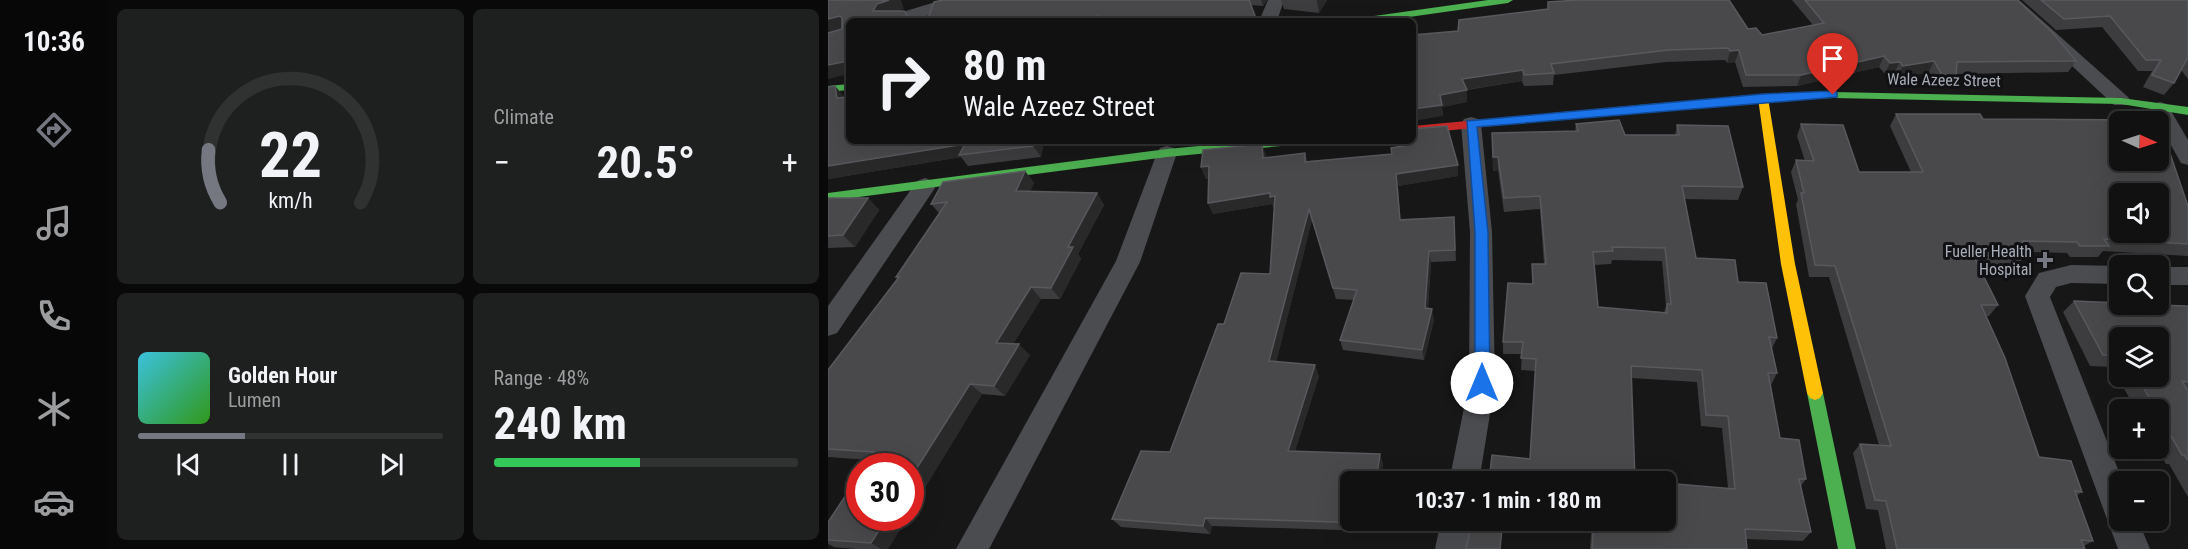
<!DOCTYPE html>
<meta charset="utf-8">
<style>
body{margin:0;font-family:"Roboto Condensed",sans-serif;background:#1e1f1f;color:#f1f3f6;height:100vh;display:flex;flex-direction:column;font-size:22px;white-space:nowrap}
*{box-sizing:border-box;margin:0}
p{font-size:20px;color:#9c9d9f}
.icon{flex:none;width:33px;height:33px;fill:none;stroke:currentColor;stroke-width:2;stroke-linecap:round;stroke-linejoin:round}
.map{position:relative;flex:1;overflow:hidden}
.side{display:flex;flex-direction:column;gap:9px;padding:9px;background:#090909;width:720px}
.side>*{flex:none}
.guide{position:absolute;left:18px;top:18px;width:570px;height:126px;border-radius:9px;box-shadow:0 6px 24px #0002,0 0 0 2px #303131;background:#111;color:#f1f3f6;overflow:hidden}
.needle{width:39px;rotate:93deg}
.tools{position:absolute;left:1281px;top:111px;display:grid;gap:12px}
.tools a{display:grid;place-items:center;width:60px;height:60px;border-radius:9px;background:#111;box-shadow:0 6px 24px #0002,0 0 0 2px #303131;font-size:30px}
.speed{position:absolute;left:18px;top:453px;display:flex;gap:12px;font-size:30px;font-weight:700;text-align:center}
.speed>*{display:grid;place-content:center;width:78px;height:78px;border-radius:50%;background:#111;box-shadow:0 6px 24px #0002,0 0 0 2px #303131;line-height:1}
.speed .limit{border:9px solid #d22;background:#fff;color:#111}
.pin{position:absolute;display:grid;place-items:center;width:51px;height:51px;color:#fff;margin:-62px -26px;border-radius:50% 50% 50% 0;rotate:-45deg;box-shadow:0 0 6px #0007}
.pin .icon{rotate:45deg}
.me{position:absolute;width:66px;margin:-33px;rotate:0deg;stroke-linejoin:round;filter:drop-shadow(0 0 4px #0008)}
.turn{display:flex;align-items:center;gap:21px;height:126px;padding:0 18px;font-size:27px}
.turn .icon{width:78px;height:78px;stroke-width:2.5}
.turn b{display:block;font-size:42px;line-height:51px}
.big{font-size:45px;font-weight:700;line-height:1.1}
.side .widget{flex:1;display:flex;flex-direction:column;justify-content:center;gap:9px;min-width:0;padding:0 21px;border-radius:9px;background:#1e1f1f}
.side .dial{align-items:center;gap:0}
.dial svg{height:156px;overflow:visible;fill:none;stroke:#303131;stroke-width:7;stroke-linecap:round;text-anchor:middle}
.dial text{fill:#f1f3f6;stroke:none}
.song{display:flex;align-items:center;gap:18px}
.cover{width:72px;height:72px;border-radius:9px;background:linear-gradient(135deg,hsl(190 70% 55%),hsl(110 70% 35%))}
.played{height:6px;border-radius:3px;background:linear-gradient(90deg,#757880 35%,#303131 35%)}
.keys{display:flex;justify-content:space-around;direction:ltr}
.heat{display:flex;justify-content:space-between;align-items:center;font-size:33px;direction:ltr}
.charge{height:9px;border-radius:4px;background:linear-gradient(90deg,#34c759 48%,#303131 0)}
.side .tiles{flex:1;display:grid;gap:9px;grid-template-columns:repeat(2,1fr)}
.trip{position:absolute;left:512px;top:471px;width:336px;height:60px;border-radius:9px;background:#111;box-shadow:0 6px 24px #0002,0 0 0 2px #303131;font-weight:700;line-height:60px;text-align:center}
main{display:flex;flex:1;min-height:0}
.tabs{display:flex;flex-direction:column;width:108px;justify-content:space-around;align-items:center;background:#070707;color:#9c9d9f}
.tabs .icon{width:42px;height:42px}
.tabs .on{color:#757880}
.tabs b{font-size:27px;color:#f1f3f6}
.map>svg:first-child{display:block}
</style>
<main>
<nav class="tabs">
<b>10:36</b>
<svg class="icon on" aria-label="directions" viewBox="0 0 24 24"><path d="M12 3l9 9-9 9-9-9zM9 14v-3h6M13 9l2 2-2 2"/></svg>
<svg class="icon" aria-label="music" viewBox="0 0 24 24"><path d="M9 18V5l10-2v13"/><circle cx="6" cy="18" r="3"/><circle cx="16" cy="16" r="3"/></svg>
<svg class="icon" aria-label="phone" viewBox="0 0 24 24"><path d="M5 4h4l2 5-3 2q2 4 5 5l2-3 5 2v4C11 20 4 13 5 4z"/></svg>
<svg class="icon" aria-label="climate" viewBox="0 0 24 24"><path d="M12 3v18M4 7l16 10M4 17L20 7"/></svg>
<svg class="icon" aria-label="car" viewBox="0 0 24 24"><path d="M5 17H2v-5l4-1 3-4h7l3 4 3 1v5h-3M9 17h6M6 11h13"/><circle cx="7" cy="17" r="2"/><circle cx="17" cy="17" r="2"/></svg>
</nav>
<section class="side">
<div class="tiles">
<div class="widget dial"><svg viewBox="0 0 100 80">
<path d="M14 69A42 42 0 1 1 86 69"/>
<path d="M14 69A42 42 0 0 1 8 42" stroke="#757880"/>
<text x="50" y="56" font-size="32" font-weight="700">22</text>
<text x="50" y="72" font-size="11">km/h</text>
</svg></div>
<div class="widget"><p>Climate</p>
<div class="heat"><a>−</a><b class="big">20.5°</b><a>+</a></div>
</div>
<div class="widget">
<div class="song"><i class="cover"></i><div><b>Golden Hour</b><p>Lumen</p></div></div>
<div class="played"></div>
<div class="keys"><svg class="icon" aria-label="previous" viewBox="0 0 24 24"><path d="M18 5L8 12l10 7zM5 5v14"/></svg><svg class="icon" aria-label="pause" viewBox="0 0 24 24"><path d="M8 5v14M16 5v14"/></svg><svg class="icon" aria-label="next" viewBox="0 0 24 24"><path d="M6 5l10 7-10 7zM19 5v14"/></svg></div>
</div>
<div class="widget"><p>Range · 48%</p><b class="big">240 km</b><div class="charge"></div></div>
</div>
</section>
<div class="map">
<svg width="1360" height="549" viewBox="0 0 1360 549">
<rect width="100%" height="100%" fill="#171717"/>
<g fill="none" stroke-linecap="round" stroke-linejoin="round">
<!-- street -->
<path fill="#4b4c50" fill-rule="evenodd" d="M114 0H140L138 4 82 21H55L58 17Z
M440 0H456L449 21H431Z
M1173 0H1191L1300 97 1303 101 1300 105H1286Z
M1332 102 1339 104 1360 140V165L1353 163 1322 108 1325 104Z
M643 117 650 119 653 124 664 232 667 383 651 482H621L641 383 642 232 633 124 636 119Z
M339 146 346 148 349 153 312 262 161 549H128L288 261 329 153 332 148Z
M97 178 105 181 108 186 105 191 9 333 0 336V306L89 181Z
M1243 265 1292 266V284L1243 283 1228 287 1222 297 1295 482H1292V520H1310L1322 549H1290L1197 296 1211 273Z
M1330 267H1360V285H1330Z
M613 520H643L639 549H607Z"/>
<!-- fast -->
<path fill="#4caf50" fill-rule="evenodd" d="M660 0H685L680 3 553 21H527L532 18Z
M21 84V90L0 92V86Z
M1005 92 1293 98 1360 107V115L1293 104 1005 98 935 101 810 113 804 109 810 105 935 95Z
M424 141H470L464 145 339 157 0 201V193L339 149Z
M987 386 992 388 995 393 1028 549H1010L979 393 982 388Z"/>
<!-- slow -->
<path fill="#ffc107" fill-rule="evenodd" d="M935 95 940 98 967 264 995 393 992 398 987 400 982 398 979 393 953 264 930 98Z"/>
<!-- jam -->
<path fill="#c62828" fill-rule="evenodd" d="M810 105 814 107V111L585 134V126Z"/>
</g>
<!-- wall -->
<path fill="#3d3d3f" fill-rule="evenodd" d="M115 0H439L435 6 423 5Z
M453 0H499L491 13 456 9Z
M964 0H1189L1248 61 1240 72 1128 74 1121 87H1108L1100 73 1069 77 1066 73 1057 74 1051 67 969 86 915 87 907 62 899 63 897 60 838 62 726 75 725 85 696 86 694 81 639 90V102L614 107 615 116 585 35 920 29 934 35 985 25Z
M1194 0H1360V79L1353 70 1346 83 1336 95 1315 87 1324 71H1310L1274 27 1228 30Z
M7 86 17 98 21 141H216L213 157 140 166 133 157 0 179V87Z
M1068 114 1155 119 1292 122 1360 206V256L1275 251 1270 257H1242L1239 253 1200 252 1191 263 1151 267 1170 305 1161 316H1158L1211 457 1254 492 1248 496 1265 541 1256 546 1257 549H1058L1050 510 1038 509 1025 453 1032 444 1051 445 1001 277H981L968 204 970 200 963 172 968 160 977 161 969 136 973 124 1031 172H1083L1062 126Z
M748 124 797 135H847L849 125 915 187 910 200 857 199 868 258 910 282 949 338 944 348 949 373 943 385 952 438 978 479 973 486 983 532 975 541 918 539 919 549H762L764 520H837L900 488 894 428 873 426 869 382 803 378 807 480 661 482 702 459 707 371 693 370 694 354H675V342L704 284V264H716L712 209 676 212 670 170 665 171 664 133 747 132ZM784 260 834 261 838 306 836 312 770 307 766 265 783 264Z
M434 144 438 158 477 153 479 161 564 154 576 146 630 176 570 186 572 219 626 217 628 261 603 262 600 309 606 320 596 360 515 350 512 340 526 300 508 299 484 220 448 362 491 376 467 451 555 463 552 482H522L546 520 544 531 384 526 382 534 293 527 284 519 342 452 396 324 442 274 446 208 444 204 385 214 380 203 381 178 378 179 373 167Z
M197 171 206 183 202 191 269 193 276 205 250 254 253 259 232 299H213L185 344 202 355 177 396 154 394 82 512V466L41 460 0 457V370L70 278 68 277 111 213 103 204Z
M0 198H40L51 210 27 247 0 248Z
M1246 301 1360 306V497L1341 464H1338L1329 448H1330V410H1308L1284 367 1262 366 1235 312ZM1292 338 1330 376H1292Z
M32 518H79L60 549H29L6 547 0 544V522Z"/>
<!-- shaded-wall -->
<path fill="#29292a" d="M61 0H73L76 9 57 15 45 11 49 4Z
M433 0H439L435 6Z
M489 0H499L491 13 489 1Z
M12 16 20 27 0 33V19Z
M270 16 272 21H255Z
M911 50 907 62 899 63 902 51Z
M1056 56 1051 67 969 86 973 75Z
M21 61V74L0 79V65Z
M1106 61 1100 73 1069 77 1075 66Z
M1072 62 1066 73 1057 74 1062 63Z
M695 70 694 81 635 90 634 79Z
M7 86 17 98H9Z
M639 90V102L614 107 615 116 585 121V109L612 95Z
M207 141H216L213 157 205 146Z
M137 144 131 155 133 157 0 179V166Z
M434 144 438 155 439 169 435 158Z
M665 157H670V170L665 171Z
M630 165V176L570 186 573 231 568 174Z
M381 166 386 177 378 179 373 167Z
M197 171 206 183 197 203 188 191Z
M269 193 276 205 250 254 253 259 232 299 223 288 240 247Z
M442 193 447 196 451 208H446L444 204 385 214 380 203Z
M40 198 51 210 27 247 15 235Z
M481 209 484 220 446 371 441 361Z
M601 251 603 262 599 319 597 308Z
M203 287 213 299 179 354 168 343Z
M604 309 606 320 596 360 594 350Z
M191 344 202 355 177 396 166 386Z
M487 365 491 376 464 460 460 451Z
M142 384 154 394 82 512V479Z
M552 454 555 463 552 482H548Z
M59 518H79L60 549H53L43 543Z
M377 518 384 526 382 534 375 526Z
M542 520H546L544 531 541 523Z"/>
<!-- building -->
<path fill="#49494c" stroke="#58595d" stroke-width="1.5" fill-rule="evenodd" d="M0 0H61L49 4 45 11H76L83 21H21V61L0 65V33L14 29V18L12 16 0 19Z
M115 0H421L429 21H269L270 16 255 21H99L106 2Z
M750 0H901L920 29 928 28 934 35 996 23 977 0H1189L1224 32 1248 61 1129 62 1128 76 1114 75 1106 61 1075 66 1072 62 1062 63 1056 56 973 75H918L911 50 902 51 900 48 840 50 723 64 726 73 696 75 695 70 634 79 639 90 612 95 614 105 585 109V35L630 31 631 20 720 9V2Z
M1213 0H1360V57L1346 83 1324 75 1333 60H1318L1282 16 1236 19Z
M7 86 9 98 21 97V141H207L205 146 131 155 137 144 0 166V87Z
M1068 114H1152L1155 119 1316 120V122H1292V160H1330V127H1333L1360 206V244L1276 239 1281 246H1252L1249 242 1194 241 1200 252 1146 257 1170 305H1153L1177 358 1211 457 1243 461 1254 492 1247 491 1265 541 1253 540 1257 549H1069L1058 501 1047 500 1032 444 1063 446 1007 266 987 265 973 193H976L968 160 986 161 973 124 1015 125 1031 172H1095ZM1292 194H1330V232H1292Z
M791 120 797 135H851L849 125 900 126 915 187 854 186 868 258 907 260 910 282 938 283 949 338 941 337 949 373H940L952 438 971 440 978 479H971L983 532 917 529 919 549H764L766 520H837V483L907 489 900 416 878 415 874 370 803 366 807 480 824 482H661L664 455 702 459 708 359 693 358 695 342H675L680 283 705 284 704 264H718L712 196 676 198 670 157H665L664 133 750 131 748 124ZM784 247 837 248 843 304H839V313L770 307 765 252 785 251Z
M619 126 630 165 568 174 572 220 626 217 627 250 601 251 597 308 604 309 594 350 512 340 529 290 505 288 481 209 441 361 487 365 460 451 552 454 548 482H522V520H542L541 523 377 518 375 526 284 519 313 451 342 452 390 324H396L413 273 442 274 447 196 442 197V193L380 203 381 166 373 167 375 150 434 144 435 158 477 153V162L564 154 563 148 576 146V141H585V129Z
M197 171 188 191 269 193 240 247H245L223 288 203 287 168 343 191 344 166 386 142 384 82 479V466H37L46 452 0 449V370L71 277H68L119 202 103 204 115 182Z
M0 198H40L15 235 0 236Z
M1246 301 1292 303V304L1360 306V382L1354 381 1360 391V460L1356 455H1354L1330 414V410H1328L1309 376H1330V338H1292V356L1275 355Z
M32 474V518H59L43 543 0 540V522Z
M643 526 674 528 672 549H638Z"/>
<!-- route -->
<path fill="#1a73e8" stroke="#114b97" stroke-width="1.5" d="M1005 91 1009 92V97L649 127 660 232 662 383 654 389 649 387 647 383V232L639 121 935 94Z"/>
<!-- markers -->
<path fill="#757880" stroke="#111113" stroke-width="2" d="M1214 251h6v6h6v6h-6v6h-6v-6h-6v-6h6z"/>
<g text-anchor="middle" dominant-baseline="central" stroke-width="6" stroke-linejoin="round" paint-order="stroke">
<!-- street labels -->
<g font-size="16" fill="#a8adb8" stroke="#111113">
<text transform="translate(1116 80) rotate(1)">Wale Azeez Street</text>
</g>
<!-- poi labels -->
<g font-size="16" fill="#a8adb8" stroke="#111113" text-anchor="end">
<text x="1204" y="251">Fueller Health<tspan x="1204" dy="18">Hospital</tspan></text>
</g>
</g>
</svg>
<div class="tools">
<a><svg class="needle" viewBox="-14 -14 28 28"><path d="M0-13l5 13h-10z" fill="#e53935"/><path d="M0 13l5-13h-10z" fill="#9c9d9f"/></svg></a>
<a><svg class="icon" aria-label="sound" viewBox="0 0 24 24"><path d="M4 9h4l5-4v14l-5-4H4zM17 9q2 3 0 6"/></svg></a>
<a><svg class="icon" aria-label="search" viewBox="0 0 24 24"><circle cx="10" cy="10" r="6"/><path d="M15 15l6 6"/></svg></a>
<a><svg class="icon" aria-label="layers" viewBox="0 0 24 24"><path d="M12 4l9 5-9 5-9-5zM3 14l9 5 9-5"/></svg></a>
<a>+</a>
<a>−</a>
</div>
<div class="speed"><div class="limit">30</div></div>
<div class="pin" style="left:1005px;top:95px;background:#d93025"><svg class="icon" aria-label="arrive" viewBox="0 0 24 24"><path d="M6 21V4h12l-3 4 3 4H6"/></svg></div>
<svg class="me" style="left:654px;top:383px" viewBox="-20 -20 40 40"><circle r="19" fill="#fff"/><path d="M0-13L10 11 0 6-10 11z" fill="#1a73e8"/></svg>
<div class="trip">10:37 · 1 min · 180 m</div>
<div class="guide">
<div class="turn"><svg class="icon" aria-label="right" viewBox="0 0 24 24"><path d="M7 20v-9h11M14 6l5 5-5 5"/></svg><div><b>80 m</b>Wale Azeez Street</div></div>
</div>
</div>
</main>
